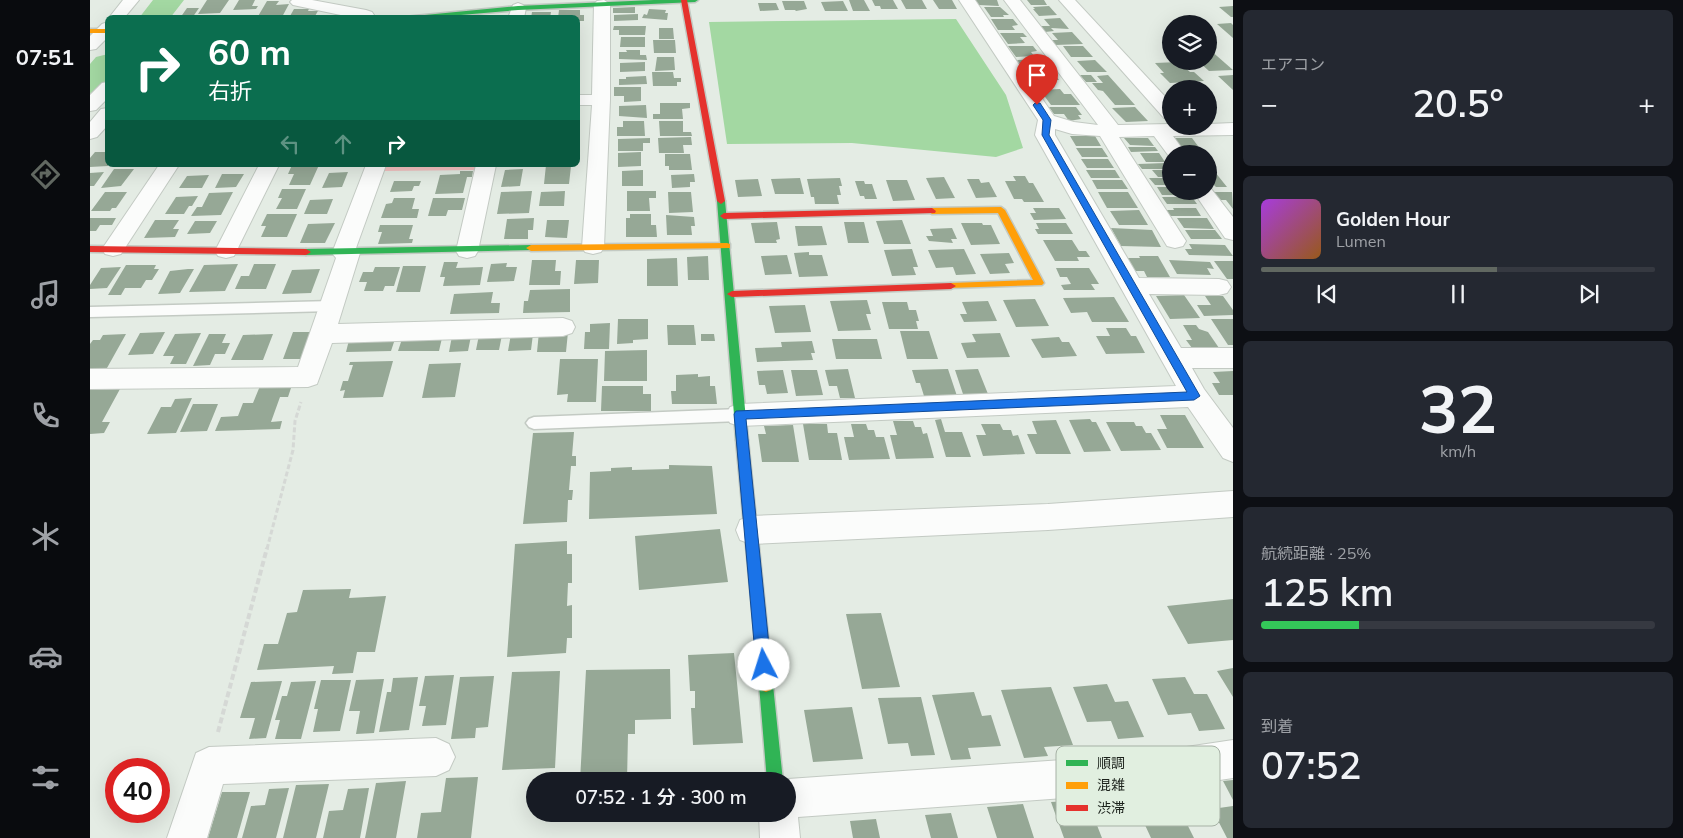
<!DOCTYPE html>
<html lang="ja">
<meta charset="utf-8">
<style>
body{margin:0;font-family:Mulish,"Noto Sans JP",sans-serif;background:#242831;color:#f1f3f6;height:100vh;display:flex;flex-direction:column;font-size:19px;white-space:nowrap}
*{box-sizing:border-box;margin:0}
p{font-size:16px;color:#9ea1a6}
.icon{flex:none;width:28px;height:28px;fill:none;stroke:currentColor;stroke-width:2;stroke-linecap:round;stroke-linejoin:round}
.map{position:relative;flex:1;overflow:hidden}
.details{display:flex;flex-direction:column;gap:10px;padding:10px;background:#0d0f14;width:450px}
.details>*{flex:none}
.guide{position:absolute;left:15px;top:15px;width:475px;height:152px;border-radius:8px;box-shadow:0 5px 20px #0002;background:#0b6e4f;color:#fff;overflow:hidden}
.tools{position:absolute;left:1072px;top:15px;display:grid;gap:10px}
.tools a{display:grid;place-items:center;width:55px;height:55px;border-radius:50%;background:#171b24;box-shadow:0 5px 20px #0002;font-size:25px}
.speed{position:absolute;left:15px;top:758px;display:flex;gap:10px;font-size:25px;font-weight:700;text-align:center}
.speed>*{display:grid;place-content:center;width:65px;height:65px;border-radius:50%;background:#171b24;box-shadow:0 5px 20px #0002;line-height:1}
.speed .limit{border:8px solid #d22;background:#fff;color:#111}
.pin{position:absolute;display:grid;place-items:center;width:42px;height:42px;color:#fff;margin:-51px -21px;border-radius:50% 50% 50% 0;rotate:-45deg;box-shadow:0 0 5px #0007}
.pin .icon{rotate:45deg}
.me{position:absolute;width:55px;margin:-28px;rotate:355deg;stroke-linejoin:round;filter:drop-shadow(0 0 4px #0008)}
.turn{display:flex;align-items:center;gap:18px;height:105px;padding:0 20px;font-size:22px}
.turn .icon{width:65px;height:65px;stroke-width:2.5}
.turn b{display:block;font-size:35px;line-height:42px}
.lanes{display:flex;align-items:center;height:48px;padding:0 20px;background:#0003;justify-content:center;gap:25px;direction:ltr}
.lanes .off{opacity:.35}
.big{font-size:38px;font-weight:600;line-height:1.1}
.details .widget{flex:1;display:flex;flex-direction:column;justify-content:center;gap:8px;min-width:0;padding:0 18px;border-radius:8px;background:#242831}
.details .dial{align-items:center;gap:0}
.dial b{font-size:65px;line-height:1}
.song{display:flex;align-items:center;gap:15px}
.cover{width:60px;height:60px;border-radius:8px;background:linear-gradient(135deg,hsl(280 70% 55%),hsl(30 70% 35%))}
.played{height:5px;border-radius:2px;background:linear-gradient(90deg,#616861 60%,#363941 60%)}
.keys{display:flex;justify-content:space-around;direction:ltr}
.heat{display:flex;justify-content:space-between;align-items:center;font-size:28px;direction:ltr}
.charge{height:8px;border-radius:4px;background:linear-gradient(90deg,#34c759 25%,#363941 0)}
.trip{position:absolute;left:436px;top:772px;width:270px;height:50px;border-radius:25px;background:#171b24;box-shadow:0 5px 20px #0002;font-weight:600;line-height:50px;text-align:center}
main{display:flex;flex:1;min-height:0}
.dock{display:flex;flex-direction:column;width:90px;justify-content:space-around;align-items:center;background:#090b0e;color:#9ea1a6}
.dock .icon{width:35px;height:35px}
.dock .selected{color:#616861}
.dock b{font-size:22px;color:#f1f3f6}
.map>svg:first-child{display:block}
</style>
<main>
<nav class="dock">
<b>07:51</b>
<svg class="icon selected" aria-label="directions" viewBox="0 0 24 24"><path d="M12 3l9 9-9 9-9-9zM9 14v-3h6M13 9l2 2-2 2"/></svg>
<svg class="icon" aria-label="music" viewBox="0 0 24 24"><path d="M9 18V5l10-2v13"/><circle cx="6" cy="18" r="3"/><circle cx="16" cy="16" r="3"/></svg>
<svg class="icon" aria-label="phone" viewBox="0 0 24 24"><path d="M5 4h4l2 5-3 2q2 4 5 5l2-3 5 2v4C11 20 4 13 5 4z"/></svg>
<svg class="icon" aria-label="climate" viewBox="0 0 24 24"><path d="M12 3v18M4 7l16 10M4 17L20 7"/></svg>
<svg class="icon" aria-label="car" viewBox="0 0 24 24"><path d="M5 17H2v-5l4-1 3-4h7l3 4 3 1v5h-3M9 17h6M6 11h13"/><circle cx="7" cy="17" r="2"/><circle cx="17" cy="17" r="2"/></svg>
<svg class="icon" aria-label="filters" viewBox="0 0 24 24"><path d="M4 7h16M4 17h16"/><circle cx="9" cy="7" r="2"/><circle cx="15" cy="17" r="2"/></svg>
</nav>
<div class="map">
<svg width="1143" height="838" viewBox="0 0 1143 838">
<rect width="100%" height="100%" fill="#e4ece4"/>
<!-- green -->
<path fill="#f3c1c0" d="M296 165H388L387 170 294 171Z"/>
<!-- water -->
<path fill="#a3d8a2" d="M866 19 916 95 933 148 906 157 762 143 637 144 619 22Z"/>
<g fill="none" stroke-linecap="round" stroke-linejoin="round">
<!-- river -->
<path fill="#a3d8a2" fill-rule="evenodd" d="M63 0H94L80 18H49Z
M18 54V84L12 90 0 93V64L6 57Z"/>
</g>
<!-- building -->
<path fill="#96a896" d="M117 0H139L130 13 108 14Z
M149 0H165L162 6H168L166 9 143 10Z
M759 0H774L780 11H763Z
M782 0H803L808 9H791L790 6H785Z
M811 0H832L837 9H816Z
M843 0H862L867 9H849Z
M885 0H907L909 6 889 5Z
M937 0H954L957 5H941Z
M177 1H189L186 5 199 4 192 17 167 18Z
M692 1H714L717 9 706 11 705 10H695Z
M753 1 758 11H735L731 2Z
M668 3H686L689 10 670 11Z
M959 6 967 15 949 16 943 9H945L943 7Z
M1143 6V17H1141L1129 7Z
M545 7V13H523V8Z
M894 7H910L919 15H913L914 17H901Z
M97 8H109L102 18H90Z
M204 9H219L218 11H228L225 16H200Z
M559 9 576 10 575 13H578L577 20 552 18 554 14 557 15Z
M469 10H490V15H494V21H488V18H468Z
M442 12H461L460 18H441Z
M548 14V20L524 21V15Z
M970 18 979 29 961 28 964 31 955 32 950 26H960L954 19Z
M901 19H923L928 25 922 26 925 30H908Z
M1141 23 1143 25V38L1127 24Z
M524 26H556L555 35H529V30H523Z
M569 28H583L584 39H569Z
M982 32 993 44 965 45 961 40H968L962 33Z
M910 33H933L937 37H930L935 43 918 44Z
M531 37H555V47H530Z
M563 40H585L586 53H564Z
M918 46H943L947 51 941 52 944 56 926 57Z
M973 46H993L1003 57H981Z
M1119 49 1143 70 1119 71 1108 61H1119Z
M536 50H550V55H556L557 60 529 59V52H537Z
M567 57H584L585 70 565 71Z
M955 59 961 67H932L927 60Z
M1005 60 1017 72H997L987 61Z
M555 62V71L530 72V63Z
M1089 62 1100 72H1104L1114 81 1080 83 1070 73H1074L1065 63Z
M562 72H583L584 78H591V82H587V86H563Z
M940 74H964L969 80H962L964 83H958L960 85H950Z
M990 75H1001L1007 82H996Z
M1018 75 1045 105H1025L1013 91 1008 90 1002 83H1013L1007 76Z
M1143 75V90L1128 76Z
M556 76 557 84 529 85V79H536V77Z
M524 87H551V101L534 102V96H524Z
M970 89 974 94H981L990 105H961L950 90Z
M570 103H600V108L592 109 593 119H563V114H570Z
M556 105 557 118 529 116V106Z
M959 107H986L992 115H988L991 119 979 121 974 114H964Z
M1045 107 1058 121 1036 122 1022 108Z
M533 121H554L555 136H527V127H533Z
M569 121H593V132H601L602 136H570Z
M980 136H1005L1011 146H986Z
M601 137 602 145H593L594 153H569L568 138Z
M560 138V143H553V151H528V139Z
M1034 138H1058L1064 146 1040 145Z
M1080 138H1102L1111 150H1095L1091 146H1086Z
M1038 147H1065L1068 151 1041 152Z
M986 148H1012L1018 157H992Z
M5 152H18V166L0 167V158Z
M551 152V166L528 167V153Z
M1050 153H1069L1075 162H1056Z
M575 154H600L602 170H579V166H575Z
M991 159H1018L1024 168H997Z
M1076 163 1081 169H1052L1048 164Z
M202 165H229L220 185H199L204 174H198Z
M456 165 481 166 479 184H454Z
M24 169H44L31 186 11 188Z
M433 169 430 186 411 187 415 170Z
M553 170V186H532V171Z
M996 170H1025L1030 178H1001Z
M1062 170H1081V177H1068Z
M370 171H383L382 177H377L373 193 345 194 350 175 370 174Z
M14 172 4 186H0V173Z
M258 172 252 187 232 188 239 173Z
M1119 172H1125L1137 187H1126L1119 180Z
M132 174H154L146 187 125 188Z
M604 174 605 182H600V187L582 188 581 175Z
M119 175 112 188H89L97 176Z
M923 176H935L939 183H943L954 202H934L932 199H924L915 181H926Z
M854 177 865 198 846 199 836 178Z
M710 178 714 194H685L681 179Z
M750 178 752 186H749L751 195H747L749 204H725L724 197H721L717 179Z
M1059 178H1081V185H1065Z
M668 179 672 196 648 197 645 180Z
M877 179H889L891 183 899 182 907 197 886 198Z
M796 180H817L825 200 803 201Z
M1002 180H1032L1038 189H1007Z
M304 181H331L329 186H324L322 191 300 192Z
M765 181H774L775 184H782L787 199H775L774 196H770Z
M1067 187H1081V191H1097L1099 195H1072Z
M192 189H216L207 209H186L192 198H188Z
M442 191 439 213 407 214 411 192Z
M475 191 474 206H449L451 192Z
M537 191H566V198H559L560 211H537Z
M15 192H37L26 208H22L20 211H1Z
M143 192 131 215 101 216 107 207H112L119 193Z
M578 192H601L603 212 579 213Z
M1008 192H1038L1048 208H1017Z
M1121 192H1142L1143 209 1136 200H1127Z
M108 196 102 206H99L94 214H75L86 197Z
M1072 197H1102L1107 204H1077Z
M304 198H325L322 209H329L327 218H291L296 204 302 203Z
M343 198H375L372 210H358L356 216H338Z
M243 199 237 214H214L220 200Z
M943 208H969L976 219 944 220 940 213H946Z
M1083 208H1106L1111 216H1077L1073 210H1084Z
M1049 210 1058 225H1029L1020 211Z
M177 214H207L197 237H171L176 226H171Z
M540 214H561V225H566L567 237H536V218H540Z
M576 215 604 217 605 226H601L602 235H577Z
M0 218H26L22 225H10L6 231H0Z
M444 218 443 230H438V239H414L417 219Z
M1087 218H1117L1124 229 1094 228Z
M65 220H89L83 229H89L85 237 54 238Z
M457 220H479L477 238 455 237Z
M812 220 821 244H794L786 221Z
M105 221H127L120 233 97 234Z
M687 222 690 239 686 240 687 243H665L661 223Z
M754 222H774L779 243H758Z
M245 223 235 243H210L218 224Z
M871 223H892L893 225H901L910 244 881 245Z
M946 223H976L983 234H948L945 229H949Z
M290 225H323L319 239H323L322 243 288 244 292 232H288Z
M705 226H732L737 245 708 246Z
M862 228 867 239H861L863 243 839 241 836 236H843L840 229Z
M1021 228 1062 230 1071 247 1031 246Z
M1095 230H1125L1132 239H1101Z
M953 240H982L989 251H996L1000 257H987L989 261H965Z
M1099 244 1135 245 1143 256 1099 255 1095 249H1102Z
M822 249 828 267H823L826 275 802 276 794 250Z
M874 249 886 274 866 275 863 267 846 268 838 250Z
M719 252V255H732L738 276 709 277 704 253Z
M919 253 924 263 915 264 920 273 900 274 890 254Z
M697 255 702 274 675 275 671 256Z
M618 256 619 280H598L597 257Z
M1049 256H1068L1080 277H1057L1054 271H1042L1035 258H1050Z
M587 258 588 286H557V259Z
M442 260H466L465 271H471L470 285H439Z
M486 260H509L508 283 484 284Z
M1079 260 1120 262 1124 269 1117 268 1121 275 1087 274Z
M1124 261H1143V279H1137Z
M354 262H368L366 268 393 267 390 285 353 286 355 277H350Z
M417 263 416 267H427L424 281 397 282 401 264Z
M148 264 135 291 99 292 114 265Z
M164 264H186L176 289H145L151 276H159Z
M36 265H66L64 269H69L62 280H56L51 288H35L31 295H18Z
M313 266H336L330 292H306Z
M31 267 17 288 0 289V285L11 268Z
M285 267H310L304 286H295L293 291H274L277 282H269L273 272H283Z
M966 268H999L1009 284H1001L1005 290H974L971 285 981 284 977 277H970Z
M98 269H104L90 293 68 294 80 271Z
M230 269 221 293 192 294 202 270Z
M480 289V312L433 313 434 301H438L440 290Z
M403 292 401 303H410L409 313 360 314 364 294Z
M1094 295 1110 318 1080 319 1066 296Z
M1115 296H1133L1143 310V315L1114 316 1107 305H1121Z
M1024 297 1039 322H1002L997 312 981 313 973 298Z
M945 299 959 326 926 327 913 300Z
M777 300 781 314H776L781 330 748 331 740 301Z
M898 301 907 321 874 322 870 314H877L872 302Z
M792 302H817L819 310H826L829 321H826L828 329H799Z
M715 305 721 332 685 333 679 306Z
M528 319H558V339L543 340V343L527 344Z
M1121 319H1143V345H1138Z
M520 323 519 349H494L495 332H500V324Z
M577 325H604L606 345H578Z
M1093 325H1106L1109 329 1118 332 1129 348H1102L1096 340H1102Z
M1016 328H1036L1041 336H1046L1055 353 1016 354 1006 336H1020Z
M810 331H839L848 359H817Z
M75 332 63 354 38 355 50 333Z
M203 332H223L214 359H193Z
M449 332H478L476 352H447Z
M111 333 96 364H80L84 356H73L85 334Z
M910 333 920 357 877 358 871 343 886 342 882 334Z
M36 334 17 368 0 369V344L3 340H10L13 335Z
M119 334H136L132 343H140L135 354H125L120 365 103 366Z
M183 334 173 360H141L153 335Z
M421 334H443L441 350 418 351Z
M611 334H624L625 341H611Z
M389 335H412L409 350H386Z
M362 336H381L378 351 359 352Z
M969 337 972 342H979L987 356 952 358 941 339Z
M352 338 349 351H308L312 339Z
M305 339 301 351 256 352 259 340Z
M742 339H787L792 359H746Z
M722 341 725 353H721L723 360 667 362 665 348 692 347 691 342Z
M557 350V381H514L515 351Z
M470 359H508L506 402H477L478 394 467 395Z
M303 361 293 397 253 398 255 390 250 391 253 381H258L263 365H259L260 362Z
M371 363 365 397 332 398 339 364Z
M758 369 765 398H750L747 386H739L735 370Z
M858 369 869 402 834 396 830 383H826L822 370Z
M888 369 900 399 875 400 865 370Z
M693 370 698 393 677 394 675 385H669L667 371Z
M701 370H727L733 395 706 396Z
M1143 371V395H1129L1122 383H1130L1123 372Z
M608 374V377L620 376V386H625L627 404H582L581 391H586V375Z
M202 385 198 397H190L181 422 192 421 190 429 125 431 131 417 148 416 153 403H163L170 386Z
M512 386H553V394H561V411H511Z
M30 389 12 422H20L14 433 0 434V390Z
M102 398 86 433 57 434 71 407H81L85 399Z
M103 404H128L117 431 90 432Z
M1070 415H1095L1114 448H1077L1067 429H1077Z
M851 419 855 432H872L881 457H856L845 420Z
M1000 419 1002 422H1006L1021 451 994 452 979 420Z
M966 420 981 454H946L937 434H947L942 421Z
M803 421H823L825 427H831L833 434 837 433 844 458 806 459 800 435H807Z
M1016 422H1044L1046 426H1052L1056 433H1061L1071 450 1031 451Z
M713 424H737L738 433H747L752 460H719Z
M761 424H776L778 430H784L786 437H794L800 459 759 460 754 437H764Z
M891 424H910L913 430H921L923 436 928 435 935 454 893 456 886 435H896Z
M703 425 709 462H672L668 434H676L674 426Z
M484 432 482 456H486V466H481L479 490H483L482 500H478L477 522 433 524 443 433Z
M579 465 622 466 627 514 499 519 500 472 521 471V468L542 467V470L579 469Z
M630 529 638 582 549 590 545 536Z
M477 541V554H482V583H478L477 606 482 605V638H477L476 653 417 657 425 544Z
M261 589 259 598 296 596 285 652H267L263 673 242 674 244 666 167 670 174 644H188L197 613 207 612 213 590Z
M1143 599V640L1098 644 1077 606Z
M791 613 810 687 772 689 756 614Z
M644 653 653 743 603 745 601 708H605V691H600L598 655Z
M1143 668V697L1127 671Z
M580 669 581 719 545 720V734H538L537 781H490L496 670Z
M470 671 465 768 412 770 422 672Z
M364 675 356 725 332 726 336 706H329L335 676Z
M404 676 398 727 386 728 385 738 361 739 370 677Z
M328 677 319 730 289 732 297 692H301L303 678Z
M1095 677 1104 694H1117L1135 729 1109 731 1101 713 1078 715 1062 679Z
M294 679 284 733 266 734 270 711H259L266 680Z
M231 680H261L250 731 223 732 228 709H224Z
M192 681 176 738 159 739 165 718H150L161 682Z
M226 681 211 739H185L190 720H185L192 696H197L201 682Z
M1017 684 1025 702 1038 701 1054 737 1028 739 1021 721 997 722 983 687Z
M961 687 983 745 954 747 958 756 934 758 911 690Z
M884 692 892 716 901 715 911 746 878 748 881 759 861 760 842 695Z
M831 697 845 755 821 756 818 743 798 744 788 698Z
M762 707 773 759 723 762 714 710Z
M388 777 381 838H327L331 813 351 812 356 778Z
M1143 780V800L1133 781Z
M316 781 306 838H275L286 783Z
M239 784 226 838H193L206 785Z
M199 788 186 838H152L161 806 175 805 179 789Z
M279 788 270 838H233L239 811 253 810 258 789Z
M132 792H160L147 838H118Z
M1077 796 1088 821 1095 820 1104 838H1061L1044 801Z
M997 800 1012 838H974L961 802Z
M933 804 944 838H907L897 807Z
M1143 806V838H1137L1122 809Z
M861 813 868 838H841L835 815Z
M786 819 790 838H763L760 821Z"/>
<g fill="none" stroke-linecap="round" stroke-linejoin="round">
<!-- lane casing -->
<g stroke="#c3cac3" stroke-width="3">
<path id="lane" d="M242 301 247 303 249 306 247 309 242 311 0 317V307Z
M650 409 655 411 657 415 655 419 650 421 444 429 439 427 436 423 439 419 444 417Z"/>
</g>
<!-- street casing -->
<g stroke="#c3cac3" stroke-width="2">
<path id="street" d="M33 0H49L34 18 18 19Z
M202 0H222L276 10 282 12 284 15 282 18H265L203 5 200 2Z
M514 0 520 4V100L514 247 511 252 503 254 495 252 492 247 502 105H488V95H502L504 4 507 1Z
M869 0H885L964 116 984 122 1008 125 914 0H930L1028 125 1081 124V126H1119V124L1143 123V135L1083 136 1096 154H1081V159L1064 136 1029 137 1096 241 1093 246 1085 248 1077 246 1010 136 982 134 965 129V135L1049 278 1129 279 1137 281 1141 287 1137 293 1129 295 1059 294 1091 348H1143V368H1102L1114 389 1143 428V462L1133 458 1098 407 650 426 640 423 636 415 640 407 650 404 1086 386 945 135 948 120Z
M969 0H985L1081 103V120L1074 118Z
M428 3 433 5 436 8 434 18H418L423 5Z
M18 22V37L6 49 0 50V36L12 24Z
M18 82V98L6 110 0 111V95L12 83Z
M18 108V125L7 137 0 139V122L11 109Z
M69 165H89L31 254 23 256 15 254 12 249Z
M169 165H189L144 256 136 258 128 256 125 251Z
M276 165H296L266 248 270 253 248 324 473 318 482 321 485 327 482 333 473 336 242 343 227 384 218 387 0 389V369L208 367 246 258 242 253Z
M386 165H406L388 251 385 256 377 258 369 256 366 251Z
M1119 186 1143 217V240L1135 238 1103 191H1119Z
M1143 491V517L958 530 661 544 650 540 646 530 650 520 661 516 958 504Z
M346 738 359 744 365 757 359 770 346 776 133 784 117 838H77L106 753 119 747Z
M1143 740V778L1043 793 708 817 710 838H670L669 814H698V781H692L698 779 1043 755Z"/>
</g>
<!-- fast casing -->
<g stroke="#c3cac3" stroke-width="3">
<path id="fast" d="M564 0H608L605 2 428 10 336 18H304L428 6Z
M631 198 635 201 658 440 656 443H648L646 440 627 201Z
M441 245 446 248 444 250 216 255 211 252 216 249Z
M676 678 681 680 683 685 693 781H677L669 685 671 680Z"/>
</g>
<!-- slow casing -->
<g stroke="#c3cac3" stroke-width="3">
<path id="slow" d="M0 29H18V33H0Z
M911 207 915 210 954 283 952 285 858 288 856 286 858 284 861 283 943 280 908 213 842 214 838 211 842 208Z
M637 243 640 244V248L441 251 436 248 441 245Z
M652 435 656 437 658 440 683 685 681 690 676 692 671 690 669 685 646 440 648 437Z"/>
</g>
<!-- jam casing -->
<g stroke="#c3cac3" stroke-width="3">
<path id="jam" d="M591 0H597L635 201 631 204 627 201Z
M842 208 846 211 845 213 634 219 630 216 634 213Z
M0 246 216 249 221 252 216 255 0 252Z
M861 283 866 286 861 289 642 297 637 294 642 291Z"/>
</g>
<!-- path-far1 -->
<path stroke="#d5d8d5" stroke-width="3" stroke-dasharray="5 2.5" stroke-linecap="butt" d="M177 549 203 450 205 421 211 402"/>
<!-- path -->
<path stroke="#d5d8d5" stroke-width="4" stroke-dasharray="6 3" stroke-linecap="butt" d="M128 732 177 548"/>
<!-- lane -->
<use href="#lane" fill="#fbfcfb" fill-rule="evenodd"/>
<!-- street -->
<use href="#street" fill="#fbfcfb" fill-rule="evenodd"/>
<!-- fast -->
<use href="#fast" fill="#30b455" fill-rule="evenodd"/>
<!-- slow -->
<use href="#slow" fill="#ff9f0a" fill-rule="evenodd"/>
<!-- jam -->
<use href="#jam" fill="#e5322d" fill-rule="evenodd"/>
</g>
<!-- route -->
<path fill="#1a73e8" stroke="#114b97" d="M945 103H950L961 120 959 135 1110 396 1104 400 656 419 681 665 679 670 674 672 669 670 666 665 644 414 646 411 1097 392 952 135 953 120 943 105Z"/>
<!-- legend -->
<rect x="966" y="746" width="164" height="80" rx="8" fill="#e1efe0" stroke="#a6b1a5" stroke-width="1"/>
<rect x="976" y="760" width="22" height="6" fill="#30b455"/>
<rect x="976" y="782" width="22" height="7" fill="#ff9f0a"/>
<rect x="976" y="805" width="22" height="6" fill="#e5322d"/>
<g font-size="14" fill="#1b211b">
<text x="1007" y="768">順調</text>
<text x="1007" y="790">混雑</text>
<text x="1007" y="813">渋滞</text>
</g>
</svg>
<div class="tools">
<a><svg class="icon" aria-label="layers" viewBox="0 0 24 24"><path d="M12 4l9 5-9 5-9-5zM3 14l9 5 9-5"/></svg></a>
<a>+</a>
<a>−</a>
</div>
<div class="speed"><div class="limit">40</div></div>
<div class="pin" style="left:947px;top:105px;background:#d93025"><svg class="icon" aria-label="arrive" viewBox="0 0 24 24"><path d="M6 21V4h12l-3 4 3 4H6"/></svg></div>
<svg class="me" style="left:674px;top:665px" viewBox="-20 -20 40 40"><circle r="19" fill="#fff"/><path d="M0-13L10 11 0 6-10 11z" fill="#1a73e8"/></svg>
<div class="trip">07:52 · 1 分 · 300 m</div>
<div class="guide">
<div class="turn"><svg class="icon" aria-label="right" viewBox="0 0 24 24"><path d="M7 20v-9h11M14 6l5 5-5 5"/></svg><div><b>60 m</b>右折</div></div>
<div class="lanes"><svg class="icon off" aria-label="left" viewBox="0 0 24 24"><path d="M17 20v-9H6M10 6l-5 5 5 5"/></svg><svg class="icon off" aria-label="ahead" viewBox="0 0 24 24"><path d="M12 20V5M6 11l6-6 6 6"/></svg><svg class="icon" aria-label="right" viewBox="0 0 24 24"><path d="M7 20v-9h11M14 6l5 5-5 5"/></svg></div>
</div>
</div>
<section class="details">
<div class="widget"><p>エアコン</p>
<div class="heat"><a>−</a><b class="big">20.5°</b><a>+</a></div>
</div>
<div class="widget">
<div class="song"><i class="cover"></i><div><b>Golden Hour</b><p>Lumen</p></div></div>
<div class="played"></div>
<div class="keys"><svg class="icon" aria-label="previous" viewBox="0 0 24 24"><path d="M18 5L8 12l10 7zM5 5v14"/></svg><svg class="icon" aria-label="pause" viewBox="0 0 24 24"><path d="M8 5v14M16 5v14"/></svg><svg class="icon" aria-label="next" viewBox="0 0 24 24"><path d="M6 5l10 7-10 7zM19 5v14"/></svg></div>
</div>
<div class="widget dial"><b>32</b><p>km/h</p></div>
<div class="widget"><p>航続距離 · 25%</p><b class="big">125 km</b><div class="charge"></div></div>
<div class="widget"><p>到着</p><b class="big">07:52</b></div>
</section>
</main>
